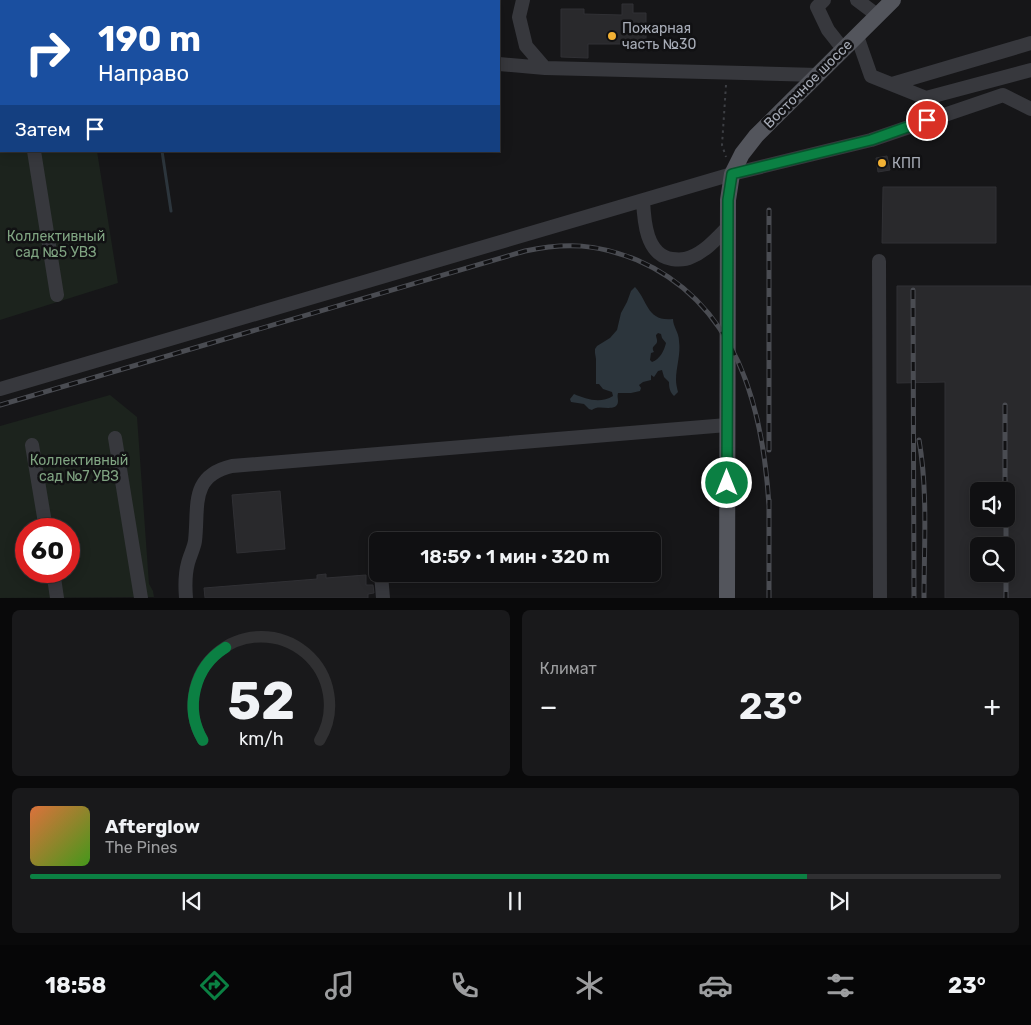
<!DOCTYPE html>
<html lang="ru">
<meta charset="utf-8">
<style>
body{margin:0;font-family:Rubik,sans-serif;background:#19191b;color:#f1f3f6;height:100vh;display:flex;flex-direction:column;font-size:19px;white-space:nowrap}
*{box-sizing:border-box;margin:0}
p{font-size:16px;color:#9c9d9f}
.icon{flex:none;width:28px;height:28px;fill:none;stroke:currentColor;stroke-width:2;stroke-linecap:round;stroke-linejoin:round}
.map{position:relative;height:598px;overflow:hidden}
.drawer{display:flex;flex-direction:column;gap:12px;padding:12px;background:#09090a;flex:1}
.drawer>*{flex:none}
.banner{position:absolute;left:0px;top:0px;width:500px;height:152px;box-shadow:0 2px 12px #0003,0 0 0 1px #303032;background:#1a4fa0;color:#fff;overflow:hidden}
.controls{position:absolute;left:970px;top:482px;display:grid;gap:10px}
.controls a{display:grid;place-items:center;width:45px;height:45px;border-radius:8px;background:#101012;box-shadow:0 2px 12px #0003,0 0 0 1px #303032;font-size:25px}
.speed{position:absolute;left:15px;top:518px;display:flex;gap:10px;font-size:25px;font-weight:700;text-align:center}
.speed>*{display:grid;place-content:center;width:65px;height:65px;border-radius:50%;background:#101012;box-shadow:0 2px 12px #0003,0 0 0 1px #303032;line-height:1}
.speed .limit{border:8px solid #d22;background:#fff;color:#111}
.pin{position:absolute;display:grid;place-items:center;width:42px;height:42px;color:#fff;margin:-21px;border:2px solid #fff;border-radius:50%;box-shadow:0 1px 5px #0007}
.me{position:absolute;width:55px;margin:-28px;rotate:0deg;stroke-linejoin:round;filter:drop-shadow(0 0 4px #0008)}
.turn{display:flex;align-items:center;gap:18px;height:105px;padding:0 15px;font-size:22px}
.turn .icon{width:65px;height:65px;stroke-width:2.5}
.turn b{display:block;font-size:35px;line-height:42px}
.then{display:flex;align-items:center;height:48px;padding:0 15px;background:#0003;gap:10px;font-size:19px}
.big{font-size:38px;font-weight:600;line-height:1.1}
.drawer .card{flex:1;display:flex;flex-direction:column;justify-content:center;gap:8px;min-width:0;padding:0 18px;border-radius:8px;background:#19191b}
.drawer .dial{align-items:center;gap:0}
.dial svg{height:130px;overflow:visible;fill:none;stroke:#303032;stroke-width:7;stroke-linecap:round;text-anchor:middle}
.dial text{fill:#f1f3f6;stroke:none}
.song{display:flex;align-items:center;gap:15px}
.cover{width:60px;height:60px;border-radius:8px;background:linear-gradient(135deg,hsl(20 70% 55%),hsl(100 70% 35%))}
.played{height:5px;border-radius:2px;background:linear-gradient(90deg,#0b8043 80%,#303032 80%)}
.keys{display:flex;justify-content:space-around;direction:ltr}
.heat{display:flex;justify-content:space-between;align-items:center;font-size:28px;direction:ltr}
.drawer .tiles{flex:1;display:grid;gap:12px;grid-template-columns:1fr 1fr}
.card:last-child{grid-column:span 2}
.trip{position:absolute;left:369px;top:532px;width:292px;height:50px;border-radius:8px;background:#101012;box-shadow:0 2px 12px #0003,0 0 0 1px #303032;font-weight:600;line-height:50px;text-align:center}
.dock{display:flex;height:80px;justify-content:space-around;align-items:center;background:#060607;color:#9c9d9f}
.dock .icon{width:35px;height:35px}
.dock .active{color:#0b8043}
.dock b{font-size:22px;color:#f1f3f6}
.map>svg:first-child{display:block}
</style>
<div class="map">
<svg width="1031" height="598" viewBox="0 0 1031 598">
<rect width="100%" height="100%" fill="#161618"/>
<!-- green -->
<path fill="#1c231d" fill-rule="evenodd" d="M0 0H64V1H1V151H97L118 283 0 320Z
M110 395 137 417 149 584 153 591 154 597 0 598V426ZM26 529H69V571H26Z"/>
<!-- water -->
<path fill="#2c353c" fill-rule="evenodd" d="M635 287C648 301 647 322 673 319 673 327 679 332 679 341 681 354 676 367 676 380 676 384 677 388 678 392L674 396C670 392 669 388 669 382L664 377 662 370 658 371 654 377 651 375V380L643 382 639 385 641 388 640 391 631 393H618C617 396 618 398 618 401 618 412 602 406 596 408 595 408 593 409 592 410L589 409 584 404 571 402 570 399 574 394C586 399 600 404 613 396L612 392 603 389 599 384H596V359L595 353V349L597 346 610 338 617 330 621 313 627 302 631 291ZM658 333 661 334 662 338 666 343C664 351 660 359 652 362L650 360 651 353 654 352C650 345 658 346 657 340 657 339 656 337 656 335Z"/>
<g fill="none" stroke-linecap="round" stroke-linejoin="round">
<!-- stream -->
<path stroke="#2c353c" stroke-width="3" d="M77 0V1
M162 151 171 211"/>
</g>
<!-- building -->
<path fill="#29292c" stroke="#303034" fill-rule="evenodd" d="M622 4H633V13H646V44H588V58L561 57V9H584V14L622 15Z
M887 156 890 170 878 172 876 158Z
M883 187H996V243H882Z
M897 286H1031V598H945V382L897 383ZM979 491H1006V519H979ZM979 546H1006V574H979Z
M280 491 285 549 237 553 232 495Z
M326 574V578L366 575V585H373L374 593 368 594V598H205L204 588 317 579V575Z"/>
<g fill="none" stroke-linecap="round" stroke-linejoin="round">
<!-- path -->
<path stroke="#3d3f44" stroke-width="2" stroke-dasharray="2.5 4" stroke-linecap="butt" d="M726 85 722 145 726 157"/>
<!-- minor -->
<path stroke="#37383d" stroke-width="14" d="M10 0V1
M428 0V1
M523 0 519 17 526 46 545 68
M824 0 817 7 828 30 843 49
M857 0 877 15
M225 1V0
M857 36 871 76 926 98 1031 70
M499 64 545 68 818 75
M0 79H1
M892 84 1031 43
M34 151 57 295
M643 200C644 221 646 255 672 259 679 260 685 260 691 257 706 251 717 238 728 227
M879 261 880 598
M0 389 606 211 732 174 871 140 1003 95 1031 109
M115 438 141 598
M32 445 46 529
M53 571 57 598
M381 574 383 598
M186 598C185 586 185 574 188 563 190 555 194 548 195 541 199 507 189 476 232 466L727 425"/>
<!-- major -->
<path stroke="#53555c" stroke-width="16" d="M727 598 728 200 732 174 742 154 756 136 893 0"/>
<!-- rail casing -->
<g stroke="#4a4c52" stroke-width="5">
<path id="rail" d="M913 290 914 598
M0 405 525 251C567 242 597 244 637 260 737 303 763 407 769 506
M1005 405V491
M919 440C928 491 924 546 924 598
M769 450V210
M769 500V598
M1006 519V546
M1006 574V598"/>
</g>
<!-- rail -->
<use href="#rail" stroke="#111113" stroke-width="3" stroke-dasharray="9" stroke-linecap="butt"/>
</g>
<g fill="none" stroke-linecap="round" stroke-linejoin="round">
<!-- route casing -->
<g stroke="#07532c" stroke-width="12">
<path id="route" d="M727 483 728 200 732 174 871 140 927 120"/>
</g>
<!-- route -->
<use href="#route" stroke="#0b8043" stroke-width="9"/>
</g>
<!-- markers -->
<g fill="#f2b134" stroke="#111113" stroke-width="2">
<circle cx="612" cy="36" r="5"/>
<circle cx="882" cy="163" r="5"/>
</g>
<g text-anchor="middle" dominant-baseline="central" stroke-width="5" stroke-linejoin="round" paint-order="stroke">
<!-- poi labels -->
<g font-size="14" fill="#a8adb8" stroke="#111113" text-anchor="start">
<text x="622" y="28">Пожарная<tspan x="622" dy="16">часть №30</tspan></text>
<text x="892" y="163">КПП</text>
</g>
<!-- street labels -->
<g font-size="14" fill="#a8adb8" stroke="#111113">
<text transform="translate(808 84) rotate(-45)">Восточное шоссе</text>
</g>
<!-- park labels -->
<g font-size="14" fill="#7fa381" stroke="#111113">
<text x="56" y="236">Коллективный<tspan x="56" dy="16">сад №5 УВЗ</tspan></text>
<text x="79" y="460">Коллективный<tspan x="79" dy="16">сад №7 УВЗ</tspan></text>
</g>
</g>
</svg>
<div class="controls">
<a><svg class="icon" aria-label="sound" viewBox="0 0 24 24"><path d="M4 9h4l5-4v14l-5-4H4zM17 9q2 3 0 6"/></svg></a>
<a><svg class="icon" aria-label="search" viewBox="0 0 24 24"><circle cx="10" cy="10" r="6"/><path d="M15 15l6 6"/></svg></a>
</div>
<div class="speed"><div class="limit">60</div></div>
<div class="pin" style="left:927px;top:120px;background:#d93025"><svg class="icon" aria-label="arrive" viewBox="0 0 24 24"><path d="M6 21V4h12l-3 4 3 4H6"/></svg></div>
<svg class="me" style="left:727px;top:483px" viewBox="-20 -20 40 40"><circle r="17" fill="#0b8043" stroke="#fff" stroke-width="3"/><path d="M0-11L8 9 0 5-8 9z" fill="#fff"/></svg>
<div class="trip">18:59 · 1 мин · 320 m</div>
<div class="banner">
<div class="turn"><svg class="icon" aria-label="right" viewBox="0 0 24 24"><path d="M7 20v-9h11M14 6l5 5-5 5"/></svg><div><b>190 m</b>Направо</div></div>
<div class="then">Затем<svg class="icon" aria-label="arrive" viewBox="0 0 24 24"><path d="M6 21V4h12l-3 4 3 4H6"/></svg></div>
</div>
</div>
<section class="drawer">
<div class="tiles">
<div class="card dial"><svg viewBox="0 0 100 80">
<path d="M14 69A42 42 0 1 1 86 69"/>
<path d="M14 69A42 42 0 0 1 28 12" stroke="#0b8043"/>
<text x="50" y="56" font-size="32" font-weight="700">52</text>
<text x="50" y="72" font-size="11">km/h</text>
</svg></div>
<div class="card"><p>Климат</p>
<div class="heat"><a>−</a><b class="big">23°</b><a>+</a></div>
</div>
<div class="card">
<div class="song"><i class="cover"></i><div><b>Afterglow</b><p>The Pines</p></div></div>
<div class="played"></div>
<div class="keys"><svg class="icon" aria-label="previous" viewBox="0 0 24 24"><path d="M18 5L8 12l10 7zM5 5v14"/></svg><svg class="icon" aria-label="pause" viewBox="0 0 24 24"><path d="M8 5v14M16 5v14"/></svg><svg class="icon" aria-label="next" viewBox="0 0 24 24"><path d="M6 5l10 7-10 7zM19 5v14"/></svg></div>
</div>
</div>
</section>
<nav class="dock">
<b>18:58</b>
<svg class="icon active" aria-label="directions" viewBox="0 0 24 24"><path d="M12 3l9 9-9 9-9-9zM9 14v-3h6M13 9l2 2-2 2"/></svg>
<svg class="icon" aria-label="music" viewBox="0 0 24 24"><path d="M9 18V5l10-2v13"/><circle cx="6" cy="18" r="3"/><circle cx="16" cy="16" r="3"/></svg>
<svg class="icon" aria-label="phone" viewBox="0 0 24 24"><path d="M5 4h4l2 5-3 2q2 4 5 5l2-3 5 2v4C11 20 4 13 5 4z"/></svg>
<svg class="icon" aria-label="climate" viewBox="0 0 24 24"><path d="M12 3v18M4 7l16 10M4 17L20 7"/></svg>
<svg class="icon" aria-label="car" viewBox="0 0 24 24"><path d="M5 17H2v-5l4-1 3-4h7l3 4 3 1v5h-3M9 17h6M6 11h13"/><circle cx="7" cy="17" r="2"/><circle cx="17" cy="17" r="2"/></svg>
<svg class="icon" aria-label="filters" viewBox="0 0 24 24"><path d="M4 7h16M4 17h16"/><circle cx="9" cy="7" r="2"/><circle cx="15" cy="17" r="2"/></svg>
<b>23°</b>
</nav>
